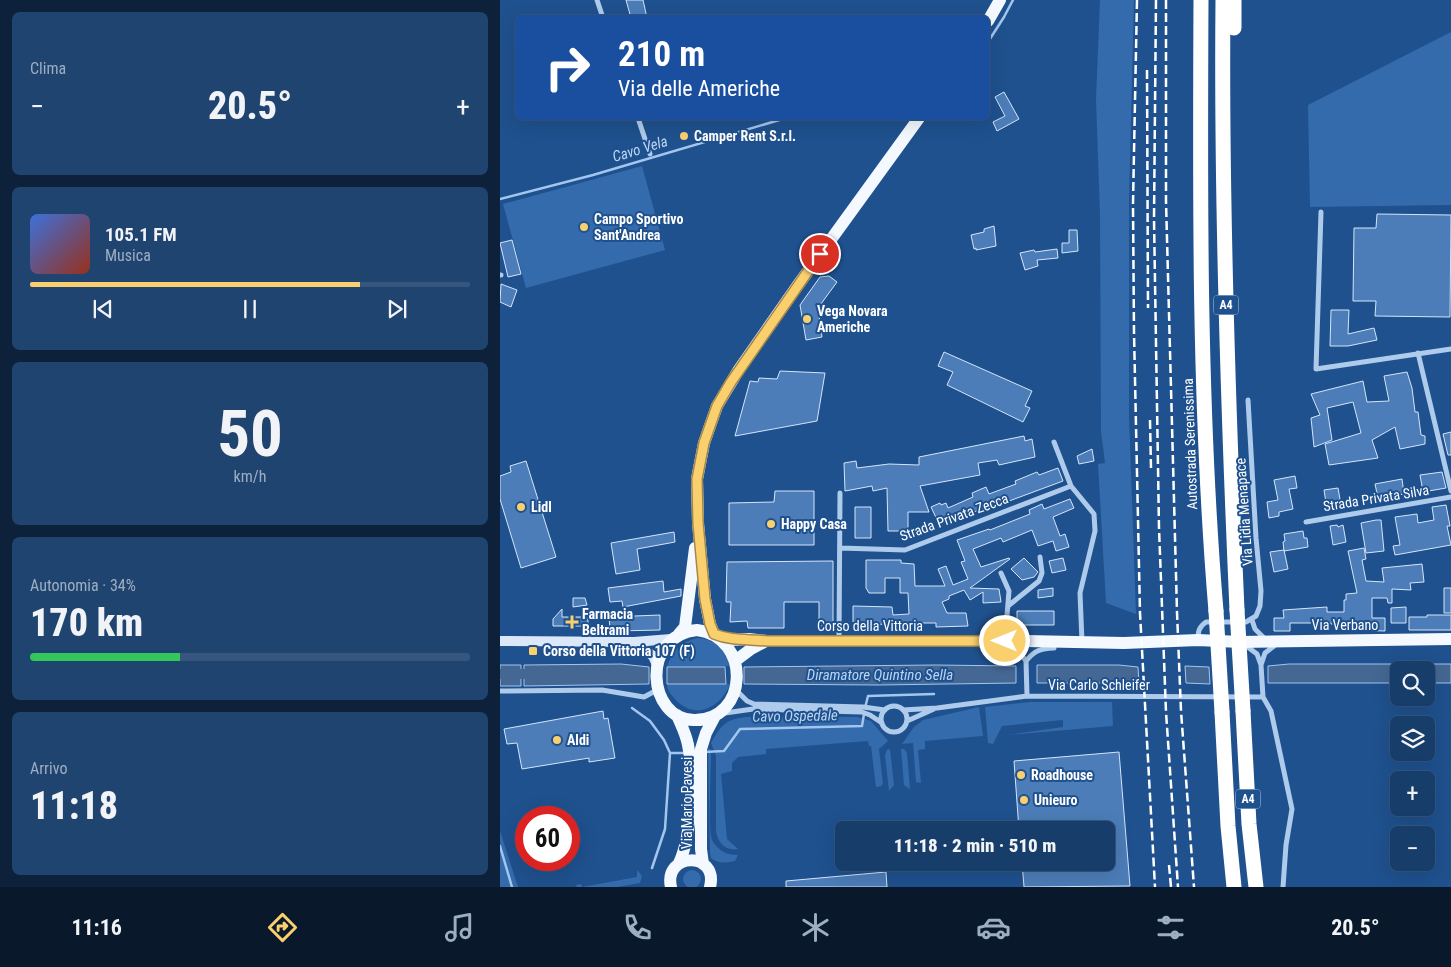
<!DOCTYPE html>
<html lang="it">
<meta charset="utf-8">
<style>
body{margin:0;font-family:"Roboto Condensed",sans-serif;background:#204470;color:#f1f3f6;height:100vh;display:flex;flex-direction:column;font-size:19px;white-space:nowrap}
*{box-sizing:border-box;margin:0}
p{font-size:16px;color:#9eaec1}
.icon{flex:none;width:28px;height:28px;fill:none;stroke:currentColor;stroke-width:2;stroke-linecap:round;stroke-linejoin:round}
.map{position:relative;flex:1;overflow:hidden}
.details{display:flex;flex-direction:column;gap:12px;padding:12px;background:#0d223a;width:500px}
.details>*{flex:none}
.banner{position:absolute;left:15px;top:15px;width:475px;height:105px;border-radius:8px;box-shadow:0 5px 20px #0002,0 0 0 1px #36567e;background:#1a4fa0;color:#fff;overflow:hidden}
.tools{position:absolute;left:890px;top:661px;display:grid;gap:10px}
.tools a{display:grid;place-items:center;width:45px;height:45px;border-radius:8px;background:#173d6a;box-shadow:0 5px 20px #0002,0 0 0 1px #36567e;font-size:25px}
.speed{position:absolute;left:15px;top:806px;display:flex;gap:10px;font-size:25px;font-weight:700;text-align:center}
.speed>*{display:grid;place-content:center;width:65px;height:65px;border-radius:50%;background:#173d6a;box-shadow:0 5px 20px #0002,0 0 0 1px #36567e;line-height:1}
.speed .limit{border:8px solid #d22;background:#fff;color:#111}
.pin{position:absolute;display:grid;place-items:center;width:42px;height:42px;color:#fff;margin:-21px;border:2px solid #fff;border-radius:50%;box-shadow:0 1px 5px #0007}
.me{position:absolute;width:55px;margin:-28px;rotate:270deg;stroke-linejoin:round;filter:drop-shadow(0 0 4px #0008)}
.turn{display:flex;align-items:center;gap:18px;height:105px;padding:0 20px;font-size:22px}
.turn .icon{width:65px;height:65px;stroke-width:2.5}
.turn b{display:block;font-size:35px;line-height:42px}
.big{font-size:38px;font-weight:800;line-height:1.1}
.details .tile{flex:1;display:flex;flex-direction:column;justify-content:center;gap:8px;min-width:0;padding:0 18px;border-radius:8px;background:#204470}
.details .dial{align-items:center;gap:0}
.dial b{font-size:65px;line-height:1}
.song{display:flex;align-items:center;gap:15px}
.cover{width:60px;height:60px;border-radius:8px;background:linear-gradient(135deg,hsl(220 70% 55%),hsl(10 70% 35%))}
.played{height:5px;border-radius:2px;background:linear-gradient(90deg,#fad06f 75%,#36567e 75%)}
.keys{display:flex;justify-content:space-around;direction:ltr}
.heat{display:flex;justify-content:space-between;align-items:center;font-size:28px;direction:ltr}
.charge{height:8px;border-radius:4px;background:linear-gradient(90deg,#34c759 34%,#36567e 0)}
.trip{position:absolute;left:335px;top:821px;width:280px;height:50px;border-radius:8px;background:#173d6a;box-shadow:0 5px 20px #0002,0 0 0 1px #36567e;font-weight:800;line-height:50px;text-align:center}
.menu{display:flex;height:80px;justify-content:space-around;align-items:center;background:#09182a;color:#9eaec1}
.menu .icon{width:35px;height:35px}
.menu .selected{color:#fad06f}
.menu b{font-size:22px;color:#f1f3f6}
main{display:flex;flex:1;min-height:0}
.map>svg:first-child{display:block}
</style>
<main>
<section class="details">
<div class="tile"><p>Clima</p>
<div class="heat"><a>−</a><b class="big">20.5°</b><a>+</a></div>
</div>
<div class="tile">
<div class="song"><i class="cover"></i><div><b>105.1 FM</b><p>Musica</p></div></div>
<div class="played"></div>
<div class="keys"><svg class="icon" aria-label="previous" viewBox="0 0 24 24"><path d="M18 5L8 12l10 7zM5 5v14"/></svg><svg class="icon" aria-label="pause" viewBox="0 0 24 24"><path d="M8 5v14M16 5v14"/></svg><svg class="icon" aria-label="next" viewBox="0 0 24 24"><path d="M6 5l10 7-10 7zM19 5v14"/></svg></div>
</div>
<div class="tile dial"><b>50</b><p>km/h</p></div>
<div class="tile"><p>Autonomia · 34%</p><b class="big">170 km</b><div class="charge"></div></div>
<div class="tile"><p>Arrivo</p><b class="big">11:18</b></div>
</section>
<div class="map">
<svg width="951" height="887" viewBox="0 0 951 887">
<rect width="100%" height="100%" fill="#1f518e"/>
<!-- green -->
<path fill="#336bac" d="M600 0H634L629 201V416L636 614 606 603 598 464 605 463 601 431 600 215 596 99Z
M951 32V205L810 207 808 105Z
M142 166 165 250 26 288 3 204Z
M197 638C218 640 222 648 230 665L225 667H167C172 651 181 642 197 638Z
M167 684H230C220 709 194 721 174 698 170 693 167 690 167 684Z
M530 702H612L613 726 507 735 563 727V720L502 726 493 744 488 743 485 707Z
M479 707 483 736 425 741V749L418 750 421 783 416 782 413 743 402 744 414 727 423 720Z
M246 717H357L371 721 388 741 379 749 383 784 381 786 376 787 371 746H369L368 741 266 749V754L238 757 232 763V771L221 774 227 839 238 849C225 851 218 843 216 831V756L211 743C221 726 225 719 246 717Z
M208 748 211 750C211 765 208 831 212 840 218 851 227 855 238 855L235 861C226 863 218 864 211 858L210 853Z
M390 749 394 785 389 791 385 755 387 750Z
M401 749H404L407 753 410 789 404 785Z
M0 831 18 887H0Z
M183 879a9 9 0 1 1 18 0a9 9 0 1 1-18 0Z
M137 870 142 876 140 883 117 887H77L76 885 81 884 82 887 137 877Z"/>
<!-- water -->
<path fill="#446793" stroke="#a2c6ee" d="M121 664 149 667V684L24 686V665Z
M789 664H951V683H926V670H899V683H768V666Z
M0 665H21V686H0Z
M435 665 516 666V683L378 685 244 684V667Z
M537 665H619L638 667 639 683H537Z
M685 666 709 667 710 684 686 683Z
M167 667H225L226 684H167Z"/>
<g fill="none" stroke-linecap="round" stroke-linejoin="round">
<!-- stream -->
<path stroke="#a2c6ee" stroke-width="2.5" d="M488 42 504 17 513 0
M0 199 93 175 286 118
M132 708 150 721 164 740 170 753 165 829 152 868
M365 708 368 696 434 694
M204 752 224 751 240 729 362 726 364 714
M170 753H184
M0 846 12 887"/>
<!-- canal -->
<path stroke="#446793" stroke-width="10" d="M0 674H38"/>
</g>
<!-- building -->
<path fill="#4c7db8" stroke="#d4e5f9" d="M126 0H143L147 18H131Z
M504 92 519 119 497 131 493 122 505 116 495 97Z
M877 214 951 215 950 317 875 316 876 301H853L854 228H876Z
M494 226 496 246 476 250V248L474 249 471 235 484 232V229Z
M569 230H577L578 251 562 253V243H569Z
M12 240 21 274 8 277 0 243Z
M557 249 558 258 537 260 538 266 525 270 520 253 534 250 535 252Z
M329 276 337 282 318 308 322 337 306 340 300 305 320 277Z
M1 284 17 290 11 307 0 302Z
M831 310H849L848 334 874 328 877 340 848 346H830Z
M444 352 532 391 525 406 530 408 523 422 447 385 453 372 438 366Z
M280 371 325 373 317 421 235 436 250 381 258 382 259 378 277 379Z
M907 372 912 388 915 412H918L921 435 925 436V444L900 449 895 427 872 440 878 458 829 465 825 444 861 433 853 402 827 408 832 440 814 447 811 418 820 415 811 394 863 381 867 402 889 401 884 376Z
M951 432V455H948L943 434Z
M524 436 525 441 532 439 535 457 499 465 497 460 478 463 480 475 420 486 429 512H408V531H388L387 488 373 491 372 486 345 491 344 463 356 461 357 468 389 464 419 465V457Z
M592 449 594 461 579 464 577 456Z
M26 461 56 557 21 568 0 499V476L11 472 10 466Z
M558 468 563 481 501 504 500 501 460 518 459 515 439 524 431 507 440 503 441 505 446 503 448 508 473 497 472 493 486 487 489 494 516 484 515 481 537 472 539 475Z
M942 472 946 488 923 492 920 475Z
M795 476 797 488 789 489 793 509 779 512V516L769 518 767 502 778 500 774 480Z
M902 479 904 494 878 498 875 484Z
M838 488 841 505H837V508L827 509 824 490Z
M275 491H314V545H229V503L274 502Z
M570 499 574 508 553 517 560 536 565 534 569 547 556 551 553 541 538 546 532 530 503 542 501 538 473 549 481 567 509 558 510 559 470 588 499 589 501 602 483 603V592L470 600 464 590 449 596V599L442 602 447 613H466L468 626 436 627V623H409V628H389V623L370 626 369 624 353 622V606L392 607 393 615 409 614 408 593H400V578H385V593H369L366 588V560H401V563L414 564 415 586H445L438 569 446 566 453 585 468 579 461 562 465 561 457 540 489 529 490 530 530 514 529 510 542 504 544 509Z
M946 505 950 526H947L951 545 895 555 893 546 900 545 895 517 917 514 918 523 934 520 932 507Z
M355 507H371V538H355Z
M876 520H881L884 551 866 553 861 523Z
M837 525 838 527 843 525 846 542 833 545 830 526Z
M803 531 804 538H807L808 547 784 551 783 542 785 541 784 534Z
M174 532 175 542 137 549 140 570 116 574 111 543Z
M864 548 866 559 862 560 866 581 884 582 882 568 922 564 924 582 910 583 911 590 892 589V603H888L887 598H872V618H885V631L850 630V624H831V623H790V631H774V618H784L783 610 827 607V612H844V600H846V594L857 593 848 551Z
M784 550 788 569 774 572 770 552Z
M524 558 538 572 534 577 522 580 511 569Z
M563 558 566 570 552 573 549 561Z
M333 561V626H319V602H284V628H248L247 621 230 622 231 602H226L227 562Z
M163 581 164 592 181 589V596L123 607 122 601 110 602 108 588Z
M553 588V596L538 598V590Z
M944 588H951V613H944Z
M73 598H85L87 605 73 607Z
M906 607V623H891V608Z
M62 609V617H88V626H53V619Z
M517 611H554V625H517Z
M160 615V630L116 631V629H110L109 617Z
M927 615H951V630H909V617H927Z
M103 711 104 719 108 718 115 758 89 762V758L22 769 17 743 7 744 4 729Z
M619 752 630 886 524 887 522 862H606V830H519L514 761Z
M386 872 387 887H286V881Z"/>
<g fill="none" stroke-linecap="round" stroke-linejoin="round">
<!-- minor -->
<path stroke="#aecbec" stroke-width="5" d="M97 0 103 18
M138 118 150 154
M821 212 816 369 951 349
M0 275H1
M918 353 951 491
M554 442 571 486 594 514 595 531 580 593 582 642
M806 522 951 497
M340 548 405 550 571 486
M501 573 509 591 505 640
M508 606 539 581 542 573 540 557
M752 620 755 629 766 640
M339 640 340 493
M698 640C698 631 699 627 706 622H746L756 616 760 606 761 591 756 538 748 400
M480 645C500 651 512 641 526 661 534 651 541 648 554 648
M745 645 757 654 761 665 765 653 774 646
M526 661 527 696
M761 665 763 697 771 711 792 809 786 845 783 887
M236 690 247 701 254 704 363 707 385 710
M0 691 102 690 144 697 157 690
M381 719a13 13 0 1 1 26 0a13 13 0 1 1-26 0Z
M403 710 437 708 527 696 763 697
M225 713 253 709 362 712 370 715 382 723
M407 721 434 709"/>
<!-- secondary -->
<path stroke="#dae8f9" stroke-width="10" d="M0 641 134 642 171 639
M134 642 153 656 157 665"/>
<!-- primary -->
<path stroke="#f4f8ff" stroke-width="12" d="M488 21 500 0
M197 630C252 637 249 721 194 720 148 720 139 636 197 630Z
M179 634 185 627 195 548
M214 634 210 624 205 599 198 523 197 479 204 443 217 406 238 371 298 285 419 118
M216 635 231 640 249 639 267 641H526L624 643 698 640 740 642 951 639
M235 661 251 649 266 641
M177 715C181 725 186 734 188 745 194 774 192 836 179 863
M203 864 201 849V749L206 733 215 716
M171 887C163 852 219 851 210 887"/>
<!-- motorway -->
<path stroke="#fff" stroke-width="15" d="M701 0C700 204 699 408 716 611
M723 0C721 203 728 407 737 610
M734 28V0
M743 711 749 824 756 887
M722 712 728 826 734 887"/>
<!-- rail -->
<path stroke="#fff" stroke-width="2.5" stroke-dasharray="9 4" stroke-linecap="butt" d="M637 0 633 204 634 332 640 613 655 887
M656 0 654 219 659 528 666 712 678 887
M666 0V201L677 612 681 711 694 887
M647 70 648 308
M650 420 651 468
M669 865 671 887"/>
<!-- motorway-bridge -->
<path stroke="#fff" stroke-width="15" d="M737 610 743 711
M716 611 722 712"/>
</g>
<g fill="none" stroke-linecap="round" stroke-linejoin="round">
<!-- route casing -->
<g stroke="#a28748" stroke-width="12">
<path id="route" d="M320 254 231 382 217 406 204 443 197 479 198 523 205 599 210 624 214 634C231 641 249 639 267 641H505"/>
</g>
<!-- route -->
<use href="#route" stroke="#fad06f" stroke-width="9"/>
</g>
<!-- markers -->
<g fill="#fad06f" stroke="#1f518e" stroke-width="2">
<circle cx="184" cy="136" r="5"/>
<circle cx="84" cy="227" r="5"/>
<circle cx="307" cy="319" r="5"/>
<circle cx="21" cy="507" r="5"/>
<circle cx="271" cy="524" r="5"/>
<path d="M69.5 614.5h5v5h5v5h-5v5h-5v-5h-5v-5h5z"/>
<rect x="28" y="646" width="10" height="10" rx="2.5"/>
<circle cx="57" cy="740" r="5"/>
<circle cx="521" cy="775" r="5"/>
<circle cx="524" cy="800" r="5"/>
</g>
<g text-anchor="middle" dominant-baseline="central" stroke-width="4" stroke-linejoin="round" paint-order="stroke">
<!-- shield labels -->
<g fill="#1f518e" stroke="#bccbdd" stroke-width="1">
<rect x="713.5" y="295.5" width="25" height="19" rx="4"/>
<rect x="735.5" y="789.5" width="25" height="19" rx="4"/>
</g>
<g font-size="12" font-weight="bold" fill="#fff">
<text x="726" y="305">A4</text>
<text x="748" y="799">A4</text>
</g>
<!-- poi labels -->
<g font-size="14" font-weight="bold" fill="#fff" stroke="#1f518e" text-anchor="start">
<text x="194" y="136">Camper Rent S.r.l.</text>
<text x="94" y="219">Campo Sportivo<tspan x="94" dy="16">Sant'Andrea</tspan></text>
<text x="317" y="311">Vega Novara<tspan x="317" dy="16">Americhe</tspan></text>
<text x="31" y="507">Lidl</text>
<text x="281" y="524">Happy Casa</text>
<text x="82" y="614">Farmacia<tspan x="82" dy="16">Beltrami</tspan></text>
<text x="43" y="651">Corso della Vittoria 107 (F)</text>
<text x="67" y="740">Aldi</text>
<text x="531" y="775">Roadhouse</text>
<text x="534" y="800">Unieuro</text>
</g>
<!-- street labels -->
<g font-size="14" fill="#fff" stroke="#1f518e">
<text transform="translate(690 444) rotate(-92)">Autostrada Serenissima</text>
<text transform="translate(876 498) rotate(-9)">Strada Privata Silva</text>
<text transform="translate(744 512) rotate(-94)">Via Lidia Menapace</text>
<text transform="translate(454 517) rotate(-20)">Strada Privata Zecca</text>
<text x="845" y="625">Via Verbano</text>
<text x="370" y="626">Corso della Vittoria</text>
<text x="599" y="685">Via Carlo Schleifer</text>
<text transform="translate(187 803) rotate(-90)">Via Mario Pavesi</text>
</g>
<!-- water labels -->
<g font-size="15" font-style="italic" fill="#bad5f3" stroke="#1f518e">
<text transform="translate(140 149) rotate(-17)">Cavo Vela</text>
<text x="380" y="675">Diramatore Quintino Sella</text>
<text transform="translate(295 716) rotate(-1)">Cavo Ospedale</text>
</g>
</g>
</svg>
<div class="tools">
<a><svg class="icon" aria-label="search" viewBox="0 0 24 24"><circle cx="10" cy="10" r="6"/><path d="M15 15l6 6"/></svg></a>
<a><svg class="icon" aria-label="layers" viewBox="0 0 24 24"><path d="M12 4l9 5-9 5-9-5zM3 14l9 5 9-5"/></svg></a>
<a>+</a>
<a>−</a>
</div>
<div class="speed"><div class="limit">60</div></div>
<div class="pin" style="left:320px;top:254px;background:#d93025"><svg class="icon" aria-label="arrive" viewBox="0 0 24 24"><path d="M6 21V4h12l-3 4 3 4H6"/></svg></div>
<svg class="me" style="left:505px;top:641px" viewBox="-20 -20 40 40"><circle r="17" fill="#fad06f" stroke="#fff" stroke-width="3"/><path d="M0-11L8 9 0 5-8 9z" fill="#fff"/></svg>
<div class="trip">11:18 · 2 min · 510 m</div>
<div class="banner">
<div class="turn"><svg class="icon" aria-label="right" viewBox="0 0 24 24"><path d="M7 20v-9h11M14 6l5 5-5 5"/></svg><div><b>210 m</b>Via delle Americhe</div></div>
</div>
</div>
</main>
<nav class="menu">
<b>11:16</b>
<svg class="icon selected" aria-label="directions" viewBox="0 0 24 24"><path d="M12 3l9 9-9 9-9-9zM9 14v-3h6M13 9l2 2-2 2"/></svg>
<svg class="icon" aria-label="music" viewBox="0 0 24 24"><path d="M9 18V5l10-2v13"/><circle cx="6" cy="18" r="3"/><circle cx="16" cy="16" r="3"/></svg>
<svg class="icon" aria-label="phone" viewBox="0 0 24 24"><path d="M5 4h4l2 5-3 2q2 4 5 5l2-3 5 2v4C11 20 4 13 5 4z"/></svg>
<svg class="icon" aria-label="climate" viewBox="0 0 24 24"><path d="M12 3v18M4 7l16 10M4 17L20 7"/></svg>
<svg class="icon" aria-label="car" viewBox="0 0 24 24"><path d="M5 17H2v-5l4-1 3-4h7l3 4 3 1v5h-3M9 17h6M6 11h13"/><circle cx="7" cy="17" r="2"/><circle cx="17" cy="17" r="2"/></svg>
<svg class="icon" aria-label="filters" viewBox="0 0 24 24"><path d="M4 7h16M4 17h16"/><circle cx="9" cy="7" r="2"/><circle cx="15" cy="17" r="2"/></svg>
<b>20.5°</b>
</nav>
